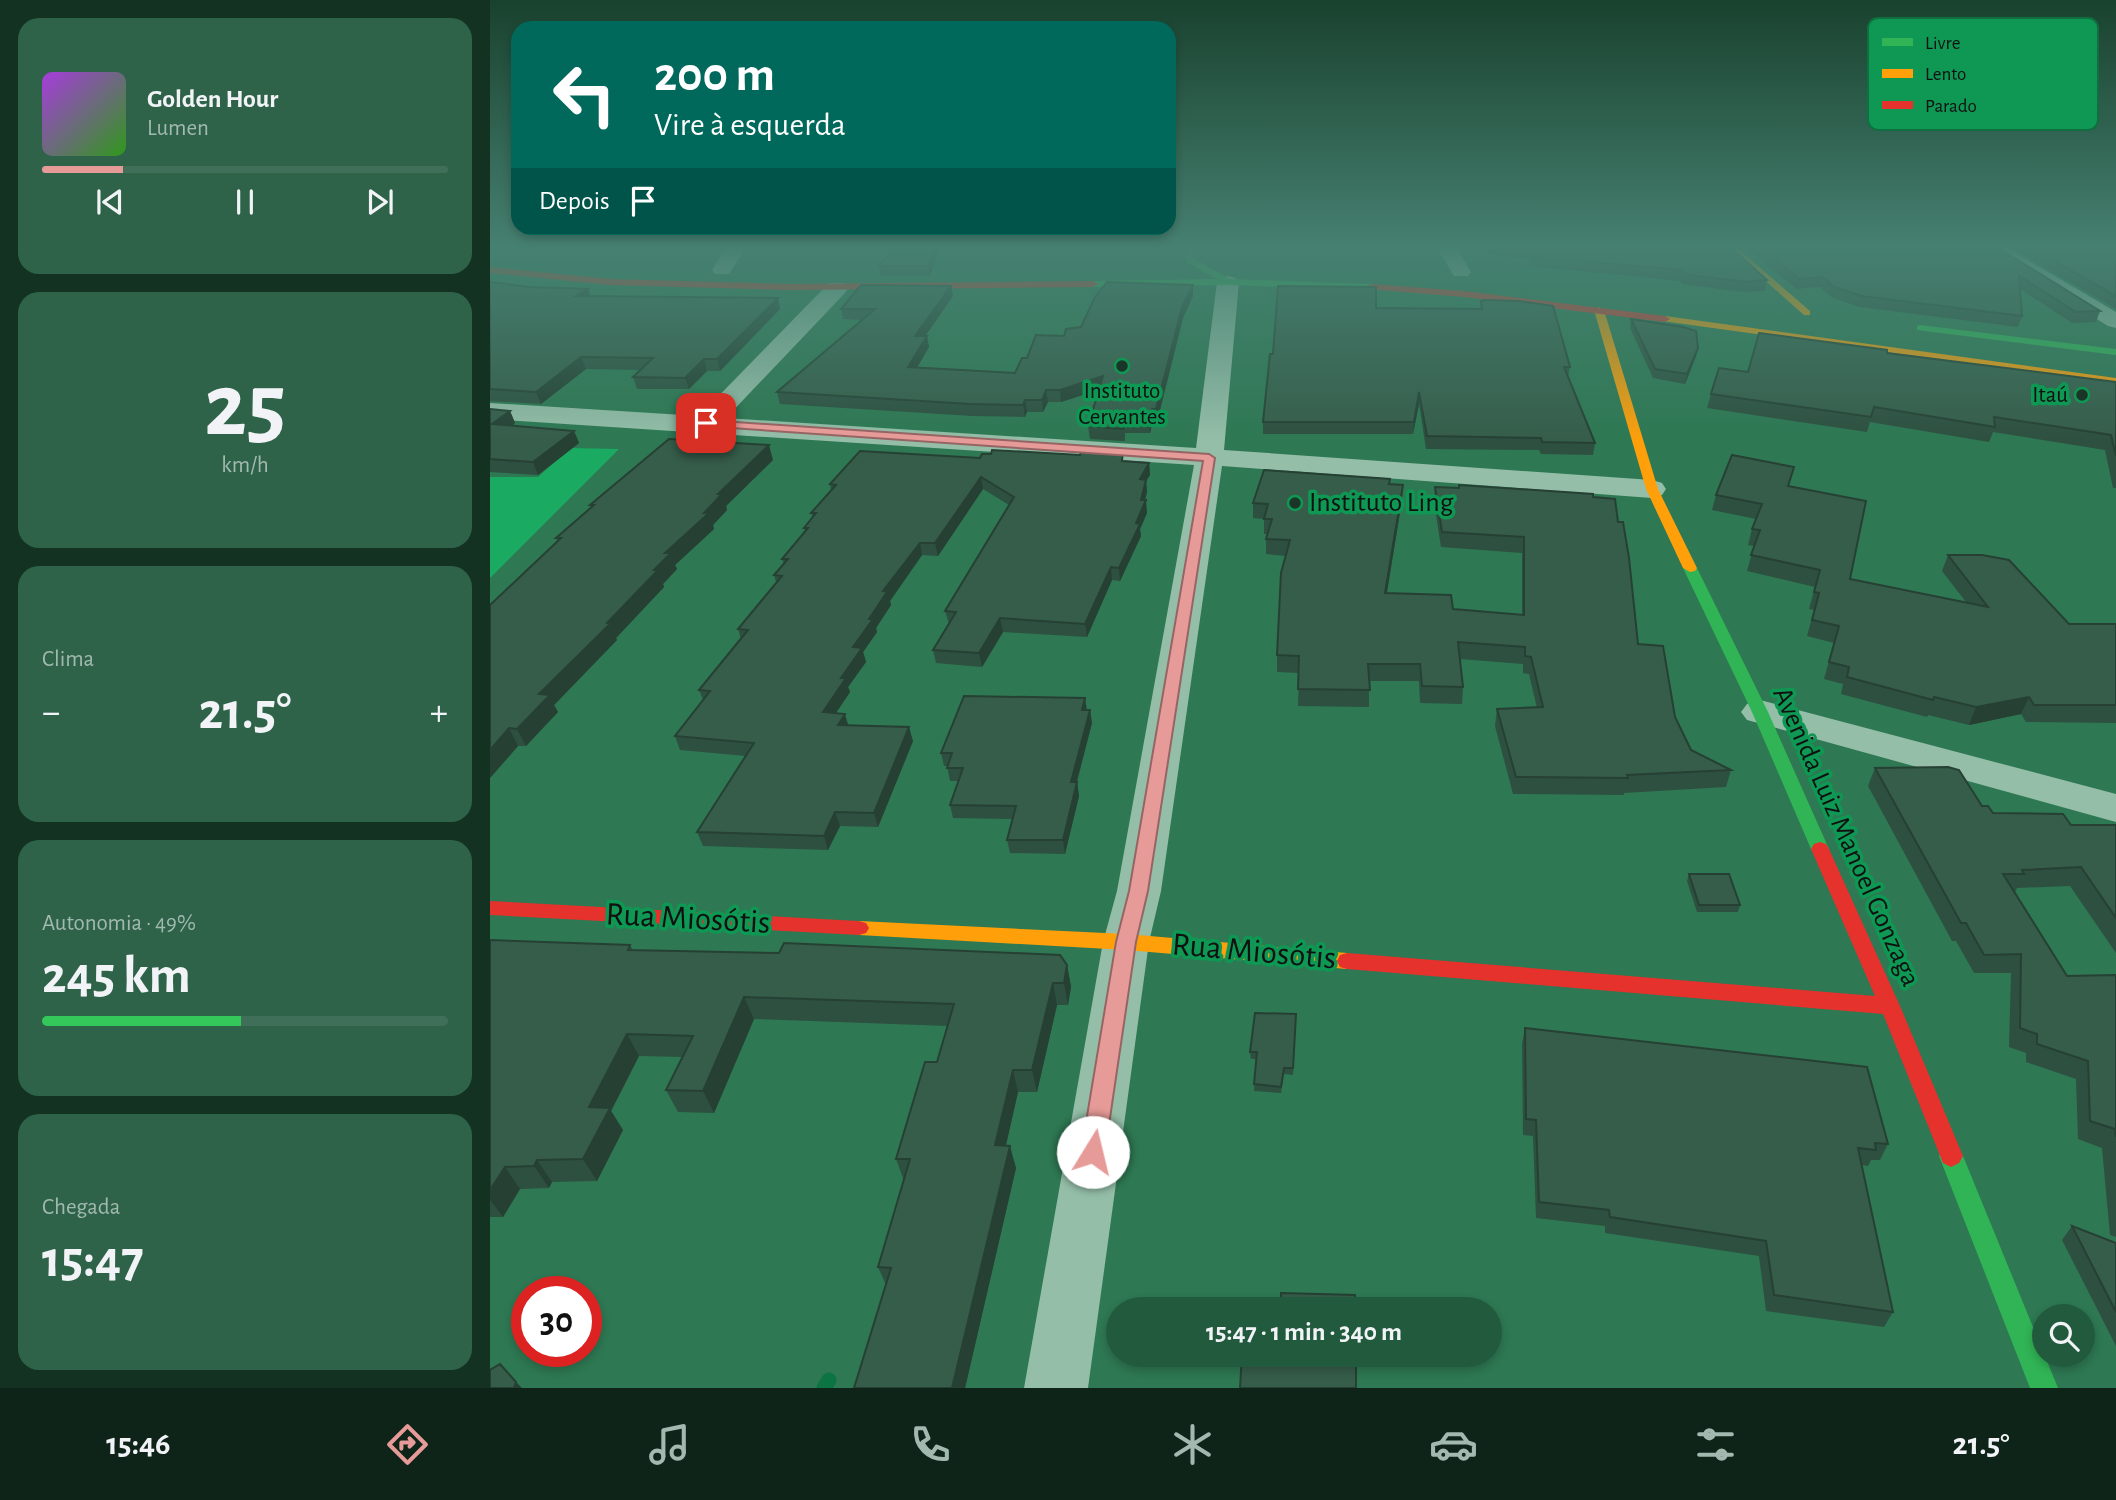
<!DOCTYPE html>
<html lang="pt">
<meta charset="utf-8">
<style>
body{margin:0;font-family:"Alegreya Sans",sans-serif;background:#2e6349;color:#f1f3f6;height:100vh;display:flex;flex-direction:column;font-size:26px;white-space:nowrap}
*{box-sizing:border-box;margin:0}
p{font-size:23px;color:#a2b9b0}
.icon{flex:none;width:38px;height:38px;fill:none;stroke:currentColor;stroke-width:2;stroke-linecap:round;stroke-linejoin:round}
.map{position:relative;flex:1;overflow:hidden}
.drawer{display:flex;flex-direction:column;gap:18px;padding:18px;background:#133222;width:490px}
.drawer>*{flex:none}
.top-card{position:absolute;left:21px;top:21px;width:665px;height:214px;border-radius:21px;box-shadow:0 4px 10px #0003;background:#00695c;color:#fff;overflow:hidden}
.tools{position:absolute;left:1542px;top:1304px;display:grid;gap:14px}
.tools a{display:grid;place-items:center;width:63px;height:63px;border-radius:50%;background:#225a3e;box-shadow:0 4px 10px #0003;font-size:35px}
.speed{position:absolute;left:21px;top:1276px;display:flex;gap:14px;font-size:35px;font-weight:700;text-align:center}
.speed>*{display:grid;place-content:center;width:91px;height:91px;border-radius:50%;background:#225a3e;box-shadow:0 4px 10px #0003;line-height:1}
.speed .limit{border:10px solid #d22;background:#fff;color:#111}
.pin{position:absolute;display:grid;place-items:center;width:60px;height:60px;color:#fff;margin:-30px;border-radius:14px;box-shadow:0 4px 10px #0006}
.me{position:absolute;width:77px;margin:-38px;rotate:9deg;stroke-linejoin:round;filter:drop-shadow(0 0 5px #0008)}
.turn{display:flex;align-items:center;gap:24px;height:147px;padding:0 28px;font-size:32px}
.turn .icon{width:91px;height:91px;stroke-width:2.5}
.turn b{display:block;font-size:49px;line-height:60px}
.then{display:flex;align-items:center;height:66px;padding:0 28px;background:#0003;gap:14px;font-size:26px}
.big{font-size:52px;font-weight:600;line-height:1.1}
.drawer .tile{flex:1;display:flex;flex-direction:column;justify-content:center;gap:10px;min-width:0;padding:0 24px;border-radius:21px;background:#2e6349}
.drawer .dial{align-items:center;gap:0}
.dial b{font-size:91px;line-height:1}
.song{display:flex;align-items:center;gap:21px}
.cover{width:84px;height:84px;border-radius:10px;background:linear-gradient(135deg,hsl(280 70% 55%),hsl(110 70% 35%))}
.played{height:7px;border-radius:4px;background:linear-gradient(90deg,#e69b98 20%,#3f6f58 20%)}
.keys{display:flex;justify-content:space-around;direction:ltr}
.heat{display:flex;justify-content:space-between;align-items:center;font-size:38px;direction:ltr}
.charge{height:10px;border-radius:5px;background:linear-gradient(90deg,#34c759 49%,#3f6f58 0)}
.trip{position:absolute;left:616px;top:1297px;width:396px;height:70px;border-radius:35px;background:#225a3e;box-shadow:0 4px 10px #0003;font-weight:600;line-height:70px;text-align:center}
.dock{display:flex;height:112px;justify-content:space-around;align-items:center;background:#0e2419;color:#a2b9b0}
.dock .icon{width:49px;height:49px}
.dock .selected{color:#e69b98}
.dock b{font-size:32px;color:#f1f3f6}
main{display:flex;flex:1;min-height:0}
.map>svg:first-child{display:block}
</style>
<main>
<section class="drawer">
<div class="tile">
<div class="song"><i class="cover"></i><div><b>Golden Hour</b><p>Lumen</p></div></div>
<div class="played"></div>
<div class="keys"><svg class="icon" aria-label="previous" viewBox="0 0 24 24"><path d="M18 5L8 12l10 7zM5 5v14"/></svg><svg class="icon" aria-label="pause" viewBox="0 0 24 24"><path d="M8 5v14M16 5v14"/></svg><svg class="icon" aria-label="next" viewBox="0 0 24 24"><path d="M6 5l10 7-10 7zM19 5v14"/></svg></div>
</div>
<div class="tile dial"><b>25</b><p>km/h</p></div>
<div class="tile"><p>Clima</p>
<div class="heat"><a>−</a><b class="big">21.5°</b><a>+</a></div>
</div>
<div class="tile"><p>Autonomia · 49%</p><b class="big">245 km</b><div class="charge"></div></div>
<div class="tile"><p>Chegada</p><b class="big">15:47</b></div>
</section>
<div class="map">
<svg width="1626" height="1388" viewBox="0 0 1626 1388">
<rect width="100%" height="100%" fill="#2e7853"/>
<!-- green -->
<path fill="#1aaa62" d="M80 448 129 449 0 578V477H48Z"/>
<g fill="none" stroke-linecap="round" stroke-linejoin="round">
<!-- stream -->
<path stroke="#0c7342" stroke-width="15" d="M334 1388 339 1380"/>
<!-- street -->
<path fill="#94bea8" fill-rule="evenodd" d="M237 246H257L239 274H225L222 270Z
M946 246H966L981 272 978 276H964Z
M1490 246H1514L1626 312V328L1618 326Z
M738 276 745 278 749 282 734 450 1162 480 1172 483 1176 489 1172 495 1162 498 732 466 671 891 659 942 598 1388H534L613 942 627 891 704 465 0 419V403L209 416 339 283H355L358 288 355 293 236 418 706 448 727 282 731 278Z
M1270 700 1626 794V822L1257 720 1251 712 1257 704Z"/>
<!-- fast -->
<path fill="#30b455" fill-rule="evenodd" d="M694 246H702L704 259 740 279 881 284 886 287 881 290 738 285 603 287 598 284 603 281 727 279 697 262Z
M1430 325 1626 349V355L1427 330V326Z
M1200 564 1207 568 1278 712 1339 849 1336 854H1324L1321 849 1262 712 1193 568Z
M1461 1145 1469 1149 1473 1156 1568 1388H1540L1449 1156 1453 1149Z"/>
<!-- slow -->
<path fill="#ff9f0a" fill-rule="evenodd" d="M1236 246H1245L1320 311V315H1314Z
M1109 307 1114 310 1168 489 1207 568 1205 571 1200 572 1193 568 1156 489 1104 310Z
M1175 316 1626 378V384L1172 321V317Z
M369 921 636 934 857 953 864 955 867 961 864 967 857 969 636 950 369 935 362 933 359 928 362 923Z"/>
<!-- jam -->
<path fill="#e5322d" fill-rule="evenodd" d="M0 267 121 279 298 284 603 281 608 284 603 287 298 290 121 285 0 273Z
M881 284 974 291 1175 316 1180 319 1175 322 974 297 878 289 876 287Z
M1330 842 1336 844 1339 849 1410 1006 1473 1156 1469 1163 1461 1167 1453 1163 1393 1014 857 969 850 967 847 961 850 955 857 953 1385 996 1321 849 1324 844Z
M0 901 369 921 376 923 379 928 376 933 369 935 0 915Z"/>
</g>
<!-- wall -->
<path fill="#2e5040" d="M122 246H214L210 249H163Z
M264 246H450L440 276H391L389 266 404 249H360L359 247 265 251Z
M866 246H932L931 253 868 251Z
M999 246H1239L1277 280 1275 291 1253 292 1191 284V281L1040 266 1041 259 998 254Z
M1255 246H1505L1610 311 1606 322 1582 323 1530 289 1532 316 1528 327 1369 307 1341 297 1330 287 1306 289Z
M1518 246H1626V309Z
M0 282 39 287 98 289 100 296 290 309 230 371H217L199 389H147L143 377 151 370 96 369 51 404 0 401Z
M461 286 463 296 435 336 439 347 427 367 525 373 537 358 574 336 591 327 703 296 693 318 667 422 663 421 660 433H635V441L600 439 598 426 609 389 571 402H558L553 412H537L535 417 482 416 290 404 287 392 372 320 353 319 351 309Z
M991 301 1080 367 1078 377 1105 443 1103 455 1051 454 1049 450 936 449 929 404 923 434H773V422L783 354 886 308 990 309Z
M1141 319 1208 348 1206 356 1195 384 1163 378 1140 328Z
M1397 353 1626 382V488H1623L1615 450 1503 432 1499 442 1380 422 1377 432 1217 408 1221 394 1258 372Z
M0 409 20 411 25 423 22 426 84 431 89 443 48 475 0 472Z
M490 458 659 463 660 475 656 481 657 492 655 500 657 513 650 529 651 536 630 581 622 580 597 637 513 632 492 667 446 663 443 650 459 624 455 611 519 505 493 489 448 556 432 555 400 601 401 605 386 628 387 632 373 652 376 662 358 687 360 692 346 713 359 725 423 741 388 827 350 826 338 850 213 846 207 832 256 756 190 750 185 736 213 700 209 690 251 639 248 629 286 582 284 575 294 564 292 559 315 531 314 528 323 518 321 513 341 490 340 484Z
M283 460 236 506 237 510 223 525 224 529 185 565 187 569 173 584 174 587 126 638 127 640 64 705 68 712 36 746H28L0 778V605L68 542 66 538 101 508 100 505Z
M900 484 912 500 897 593 963 609 1032 615V553L951 547 944 502 945 487 1103 497 1128 522 1148 644 1201 750 1241 770 1236 787 1134 793V795L1023 794 1005 726 1007 709 1047 708 1039 674 1033 673V664L970 659 973 687 972 704 930 703 929 681H879V707L808 706 809 673 787 672V655L796 556 776 554V539L777 534H774V519L763 518V503Z
M1298 486 1360 579 1476 602 1452 571 1458 555 1579 624H1626V723L1536 722 1531 714 1479 725 1438 715 1437 717 1351 694 1353 684 1334 679 1344 643 1317 636 1324 610 1319 609 1325 587 1257 571 1264 546 1258 545 1262 529 1266 519 1222 510 1226 495Z
M596 710H600L602 723 587 782 589 796 575 854 520 853 517 840 522 819 463 818 460 805 469 781H460L457 766H454L451 753Z
M1385 768 1492 806 1503 813 1581 825H1626V953L1580 886 1527 888 1525 892 1577 976 1626 975V1237L1620 1235 1612 1148 1588 1139 1586 1079 1536 1062V1053L1519 1047 1521 973H1484L1466 941H1462L1378 786Z
M1199 874 1250 905 1248 912H1207L1197 881Z
M0 940 140 945 143 950 577 965 581 987 578 1005H567L547 1092H528L516 1145 526 1168 475 1388H364L396 1285 388 1267 414 1181 406 1159 447 1062 458 1026 264 1019 224 1113 188 1112 176 1090 192 1057 149 1056 121 1111 133 1130 107 1181 62 1182 59 1188 30 1189 13 1217H0Z
M806 1021 803 1075 794 1074 791 1093 764 1091 766 1059H761L760 1052Z
M1035 1028 1398 1144 1390 1160H1381L1378 1166 1372 1165 1403 1312 1394 1327 1276 1311 1269 1256 1115 1233V1226L1046 1218 1043 1136 1033 1135 1032 1044Z
M1582 1226 1626 1243V1346L1572 1240Z"/>
<!-- shaded-wall -->
<path fill="#264134" d="M445 246H450L440 276 438 266Z
M703 285V296L693 318 667 422 666 409 692 307Z
M461 286 463 296 427 348 425 336Z
M98 289 102 300 86 296Z
M288 298 290 309 230 371 227 359Z
M437 336 439 347 421 378 418 367Z
M1208 348 1206 356 1195 384 1197 374Z
M91 357 96 369 51 404 46 392Z
M214 359 217 371 199 389 195 378Z
M613 376 615 388 571 402 570 390Z
M556 390 558 402 553 412 552 400Z
M929 392V404L923 434 924 422Z
M535 400 537 412 535 417 533 405Z
M662 409 663 421 660 433 659 421Z
M20 411 25 423 8 437 2 424Z
M84 431 89 443 48 475 43 462Z
M279 445 283 460 236 506 237 510 223 525 224 529 185 565 187 569 173 584 174 587 126 638 127 640 64 705 68 712 36 746 27 729 49 694 117 623 164 570 175 553 214 513 228 494Z
M659 463 660 475 656 481 657 492 653 507 656 500 657 513 650 529 651 536 630 581 629 568 646 523 650 479Z
M491 477 493 489 448 556 445 543Z
M913 485 912 500 894 609 895 593Z
M430 543 432 555 400 601 401 605 386 628 387 632 373 652 376 662 358 687 360 692 337 726 333 712 351 678 363 647 379 619 393 591Z
M621 567 622 580 597 637 595 624Z
M510 618 513 632 492 667 489 653Z
M1539 697 1531 714 1479 725 1486 707Z
M595 698 597 711 592 710Z
M600 710 602 723 583 795 581 782Z
M355 714 359 728 348 725Z
M419 727 423 741 388 827 384 813Z
M19 728 28 746 0 778V750Z
M587 782 589 796 575 854 573 840Z
M345 812 350 826 338 850 334 836Z
M577 965 581 987 578 1005 574 983Z
M563 983 567 1005 547 1092 542 1070Z
M254 997 264 1019 224 1113 213 1091Z
M137 1034 149 1056 121 1111 133 1130 107 1181 93 1159 99 1107Z
M523 1070 528 1092 511 1167 505 1145Z
M520 1146 526 1168 475 1388H462Z
M47 1160 62 1182 59 1188 44 1166Z
M15 1167 30 1189 13 1217 0 1200V1190Z
M26 1382 32 1388H24Z"/>
<!-- building -->
<path fill="#365d4a" stroke="#264134" stroke-width="2" d="M407 246H445L438 266H389Z
M1009 246H1239L1277 280 1255 282 1193 274V270L1042 257 1045 249Z
M1269 246H1505L1610 311 1586 312 1529 276 1532 316 1372 296 1344 287 1333 277 1309 279Z
M1538 246H1626V296Z
M0 282 39 287 98 289 86 296 288 298 227 359H214L195 378 143 377 163 358 91 357 46 392 0 389Z
M617 282 703 285 692 307 666 409H662L659 421H634L633 429 598 426 613 376 570 390H556L552 400H535L533 405 480 404 287 392 385 309H351L371 285 461 286 425 336H437L418 367 525 373 532 358H537L546 335 574 336 576 329 591 327 605 297Z
M788 286 886 287V308L992 309 991 301 994 300 1029 301 1063 306 1080 367H1074L1105 443 1052 442 1051 438 937 436 929 392 924 422H773L780 354H783Z
M1141 319 1193 327 1206 331 1208 348 1197 374 1165 369Z
M1269 333 1397 350V353L1626 382V456L1621 435 1504 417 1505 427 1384 407 1381 417 1221 394 1229 368 1258 372Z
M0 409 20 411 2 424 84 431 43 462 0 459Z
M179 439 279 445 228 494H232L214 513H219L175 553H181L164 570H168L117 623 120 624 49 694 60 695 27 729 19 728 0 750V605L71 538H66L104 505H100Z
M592 448 633 451 632 461 659 463 650 479 656 480 651 500H656L646 523 650 524 629 568 621 567 595 624 510 618 489 653 443 650 466 612 455 611 524 497 491 477 445 543H430L393 591 397 592 379 619H383L363 647 372 648 351 678H356L333 712 355 714 348 725 419 727 384 813 345 812 334 836 207 832 264 743 185 736 220 691 209 690 258 630 248 629 292 576 284 575 298 559H292L318 528H314L326 513H321L346 485 340 484 370 451 490 458 492 454H501L502 450 590 455Z
M1242 455 1304 467 1298 486 1376 501 1360 579 1498 607 1458 555H1492L1519 560 1579 624H1626V705H1544L1539 697 1486 707 1444 697 1443 700 1357 677 1359 667 1339 662 1349 626 1322 620 1329 593 1324 592 1330 570 1261 555 1270 530 1262 529 1272 504 1226 495Z
M774 470 900 479 899 484 913 485 895 593 961 595 963 609 1034 615V537L952 532 945 487 969 488V485L1103 494V497L1125 499 1128 522H1133L1139 558 1148 644 1173 646 1185 717 1201 750 1241 770 1137 775 1138 778 1026 777 1007 709 1053 707 1041 657 1035 656V647L968 642 973 687 932 686 930 664H878L880 690 808 689 809 656 787 655 791 573 800 540 776 539 782 519H774L778 504 763 503Z
M474 696 595 698 592 710H600L581 782H587L573 840H517L526 806 460 805 473 768H457L462 753H451Z
M1458 767 1469 770 1492 806H1498L1503 813 1573 814 1581 825H1626V918L1591 867 1532 870 1534 874H1513L1577 976 1626 975V1137L1625 1129 1600 1121 1598 1061 1547 1044V1034L1530 1028 1531 954 1494 955 1476 923H1471L1385 768Z
M1199 874H1239L1250 905H1209Z
M0 940 140 945 138 950 289 953 294 943 570 955 577 965 574 983H563L542 1070H523L505 1145 520 1146 462 1388H364L401 1268 388 1267 420 1159H406L435 1062H447L464 1004 254 997 213 1091 176 1090 203 1036 137 1034 99 1107 120 1108 93 1159 47 1160 44 1166 15 1167 0 1190Z
M765 1013 806 1014 803 1068H794L791 1087 764 1084 767 1052H760Z
M1035 1028 1377 1067 1398 1144 1385 1143 1386 1150 1368 1148 1403 1312 1284 1295 1276 1241 1120 1217 1119 1210 1049 1202 1046 1120 1036 1119Z
M1582 1226 1626 1243V1312Z
M791 1293 865 1295 866 1309H791Z
M752 1354H866V1388H750Z
M10 1364 26 1382 24 1388H0V1370Z"/>
<!-- sky -->
<linearGradient id="sky" x2="0" y2="1"><stop stop-color="#19422e"/><stop offset="0.56" stop-color="#468071"/><stop offset="1" stop-color="#468071" stop-opacity="0"/></linearGradient>
<rect width="1626" height="440" fill="url(#sky)"/>
<!-- route -->
<path fill="#e69b98" stroke="#966563" stroke-width="2" d="M216 420 719 454 725 458 658 891 646 942 615 1152 611 1159 603 1162 595 1159 591 1152 626 942 639 891 713 461 212 426V421Z"/>
<!-- markers -->
<g fill="#1b3528" stroke="#0f9754" stroke-width="2.5">
<circle cx="632" cy="366" r="7"/>
<circle cx="1592" cy="395" r="7"/>
<circle cx="805" cy="503" r="7"/>
</g>
<g text-anchor="middle" dominant-baseline="central" stroke-width="7" stroke-linejoin="round" paint-order="stroke">
<!-- far-poi labels -->
<g font-size="23" fill="#111" stroke="#0f9754">
<text x="632" y="391">Instituto<tspan x="632" dy="26">Cervantes</tspan></text>
<text x="1578" y="395" text-anchor="end">Itaú</text>
</g>
<!-- poi labels -->
<g font-size="28" fill="#111" stroke="#0f9754" text-anchor="start">
<text x="819" y="503">Instituto Ling</text>
</g>
<!-- street labels -->
<g font-size="28" fill="#111" stroke="#0f9754">
<text transform="translate(1356 837) rotate(66)">Avenida Luiz Manoel Gonzaga</text>
</g>
<!-- near-street labels -->
<g font-size="33" fill="#111" stroke="#0f9754">
<text transform="translate(198 919) rotate(3)">Rua Miosótis</text>
<text transform="translate(764 952) rotate(5)">Rua Miosótis</text>
</g>
</g>
<!-- legend -->
<rect x="1378" y="18" width="230" height="112" rx="10" fill="#0f9754" stroke="#106f40" stroke-width="2"/>
<rect x="1392" y="38" width="31" height="8" fill="#30b455"/>
<rect x="1392" y="69" width="31" height="9" fill="#ff9f0a"/>
<rect x="1392" y="101" width="31" height="8" fill="#e5322d"/>
<g font-size="19" fill="#111">
<text x="1435" y="49">Livre</text>
<text x="1435" y="80">Lento</text>
<text x="1435" y="112">Parado</text>
</g>
</svg>
<div class="tools">
<a><svg class="icon" aria-label="search" viewBox="0 0 24 24"><circle cx="10" cy="10" r="6"/><path d="M15 15l6 6"/></svg></a>
</div>
<div class="speed"><div class="limit">30</div></div>
<div class="pin" style="left:216px;top:423px;background:#d93025"><svg class="icon" aria-label="arrive" viewBox="0 0 24 24"><path d="M6 21V4h12l-3 4 3 4H6"/></svg></div>
<svg class="me" style="left:603px;top:1152px" viewBox="-20 -20 40 40"><circle r="19" fill="#fff"/><path d="M0-13L10 11 0 6-10 11z" fill="#e69b98"/></svg>
<div class="trip">15:47 · 1 min · 340 m</div>
<div class="top-card">
<div class="turn"><svg class="icon" aria-label="left" viewBox="0 0 24 24"><path d="M17 20v-9H6M10 6l-5 5 5 5"/></svg><div><b>200 m</b>Vire à esquerda</div></div>
<div class="then">Depois<svg class="icon" aria-label="arrive" viewBox="0 0 24 24"><path d="M6 21V4h12l-3 4 3 4H6"/></svg></div>
</div>
</div>
</main>
<nav class="dock">
<b>15:46</b>
<svg class="icon selected" aria-label="directions" viewBox="0 0 24 24"><path d="M12 3l9 9-9 9-9-9zM9 14v-3h6M13 9l2 2-2 2"/></svg>
<svg class="icon" aria-label="music" viewBox="0 0 24 24"><path d="M9 18V5l10-2v13"/><circle cx="6" cy="18" r="3"/><circle cx="16" cy="16" r="3"/></svg>
<svg class="icon" aria-label="phone" viewBox="0 0 24 24"><path d="M5 4h4l2 5-3 2q2 4 5 5l2-3 5 2v4C11 20 4 13 5 4z"/></svg>
<svg class="icon" aria-label="climate" viewBox="0 0 24 24"><path d="M12 3v18M4 7l16 10M4 17L20 7"/></svg>
<svg class="icon" aria-label="car" viewBox="0 0 24 24"><path d="M5 17H2v-5l4-1 3-4h7l3 4 3 1v5h-3M9 17h6M6 11h13"/><circle cx="7" cy="17" r="2"/><circle cx="17" cy="17" r="2"/></svg>
<svg class="icon" aria-label="filters" viewBox="0 0 24 24"><path d="M4 7h16M4 17h16"/><circle cx="9" cy="7" r="2"/><circle cx="15" cy="17" r="2"/></svg>
<b>21.5°</b>
</nav>
